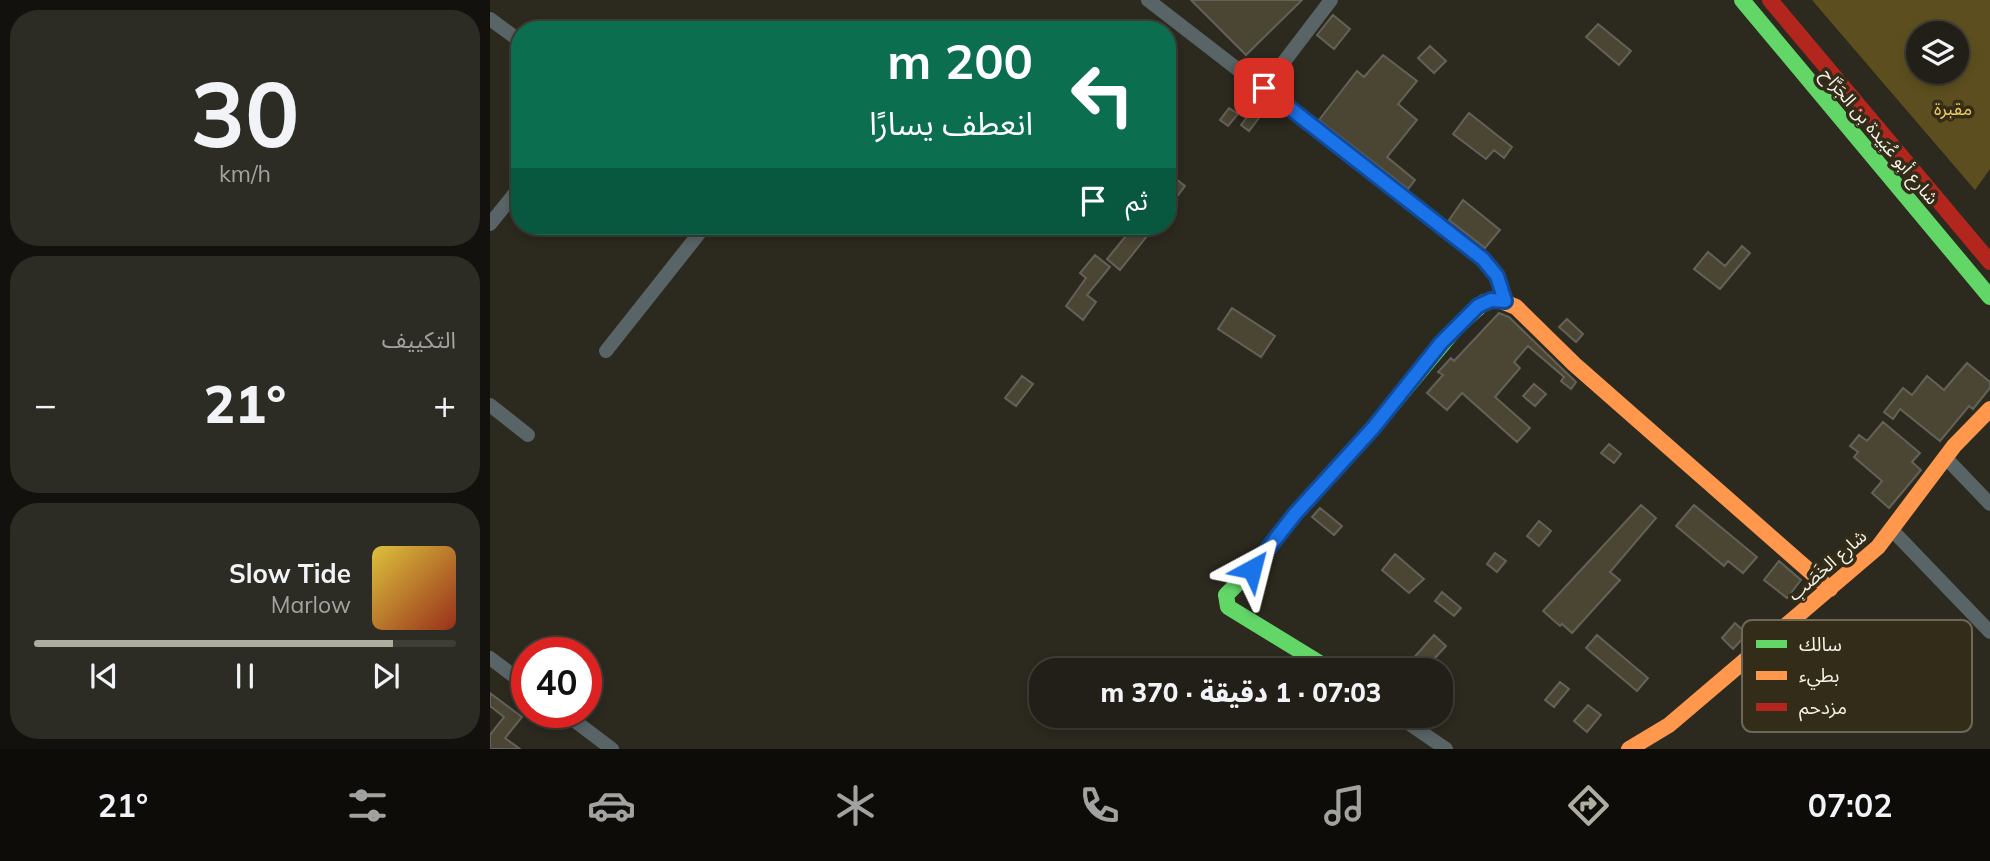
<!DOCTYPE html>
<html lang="ar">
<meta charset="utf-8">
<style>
body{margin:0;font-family:Mulish,"Noto Sans Arabic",sans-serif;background:#2d2c24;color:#f1f3f6;direction:rtl;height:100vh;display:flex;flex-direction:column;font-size:26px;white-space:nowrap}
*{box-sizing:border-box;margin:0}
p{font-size:23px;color:#a2a2a1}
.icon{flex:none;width:38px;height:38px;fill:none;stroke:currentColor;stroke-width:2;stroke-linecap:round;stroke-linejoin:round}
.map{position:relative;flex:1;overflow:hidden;direction:ltr}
.panel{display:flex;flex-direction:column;gap:10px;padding:10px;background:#12110d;width:490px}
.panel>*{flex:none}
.banner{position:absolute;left:21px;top:21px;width:665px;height:214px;border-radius:28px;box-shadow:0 4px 10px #0003,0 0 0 2px #3e3d36;direction:rtl;background:#0b6e4f;color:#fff;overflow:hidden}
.buttons{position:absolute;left:1416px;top:21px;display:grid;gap:14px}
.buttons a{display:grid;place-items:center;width:63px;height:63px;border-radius:50%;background:#211f17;box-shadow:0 4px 10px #0003,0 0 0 2px #3e3d36;font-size:35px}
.speed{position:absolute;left:21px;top:637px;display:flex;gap:14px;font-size:35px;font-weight:700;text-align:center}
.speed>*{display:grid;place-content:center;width:91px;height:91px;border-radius:50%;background:#211f17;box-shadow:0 4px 10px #0003,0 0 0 2px #3e3d36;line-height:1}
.speed .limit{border:10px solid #d22;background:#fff;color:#111}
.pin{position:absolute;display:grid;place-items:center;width:60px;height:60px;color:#fff;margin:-30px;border-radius:14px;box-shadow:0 4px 10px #0006}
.me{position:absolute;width:77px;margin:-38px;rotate:38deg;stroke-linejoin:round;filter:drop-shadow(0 0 5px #0008)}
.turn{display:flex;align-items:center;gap:24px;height:147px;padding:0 28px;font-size:32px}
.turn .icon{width:91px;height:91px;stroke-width:2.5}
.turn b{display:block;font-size:49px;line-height:60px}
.then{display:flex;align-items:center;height:66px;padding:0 28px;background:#0003;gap:14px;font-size:26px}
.big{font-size:52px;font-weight:800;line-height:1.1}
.panel .card{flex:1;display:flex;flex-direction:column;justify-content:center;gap:10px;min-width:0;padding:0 24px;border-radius:28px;background:#2d2c24}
.panel .dial{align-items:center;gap:0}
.dial b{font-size:91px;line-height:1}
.song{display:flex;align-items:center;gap:21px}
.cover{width:84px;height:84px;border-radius:10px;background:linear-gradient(135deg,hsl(50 70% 55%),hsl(10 70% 35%))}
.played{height:7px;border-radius:4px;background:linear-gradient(90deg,#afaca0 85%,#3e3d36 85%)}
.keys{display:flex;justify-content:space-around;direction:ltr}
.heat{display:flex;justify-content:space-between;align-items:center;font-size:38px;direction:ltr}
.trip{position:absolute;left:539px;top:658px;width:424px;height:70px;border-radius:28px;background:#211f17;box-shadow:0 4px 10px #0003,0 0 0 2px #3e3d36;font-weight:800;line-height:70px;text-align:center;direction:rtl}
.dock{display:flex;height:112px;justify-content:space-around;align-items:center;background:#0d0c09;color:#a2a2a1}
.dock .icon{width:49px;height:49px}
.dock .on{color:#afaca0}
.dock b{font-size:32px;color:#f1f3f6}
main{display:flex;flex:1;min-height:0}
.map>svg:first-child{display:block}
</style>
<main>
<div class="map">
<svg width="1500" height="749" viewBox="0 0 1500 749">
<rect width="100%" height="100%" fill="#2c291f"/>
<!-- green -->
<path fill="#5c4e1e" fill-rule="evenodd" d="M1322 0H1500V169L1485 190ZM1428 33H1466V72H1428Z"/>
<!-- building -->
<path fill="#4b4633" stroke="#646158" stroke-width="2" d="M701 0H812L756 55Z
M843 15 860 29 844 49 827 35Z
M1108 24 1141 51 1129 65 1096 37Z
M940 46 956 61 944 73 928 58Z
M893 55 927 81 908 104 927 120 897 157 925 180 918 189 829 120 867 71 874 77Z
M739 108 748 114 738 126 730 120Z
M764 108 772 114 759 131 751 125Z
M979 113 1022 147 1014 158 1004 150 996 159 963 134Z
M677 172 695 186 677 210Z
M973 200 1010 230 995 248 959 220Z
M644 226H665L630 270 617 259Z
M1252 246 1260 253 1230 289 1204 269 1218 252 1235 266Z
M605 255 620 267 597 295 606 302 593 320 576 306 596 278 590 273Z
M742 308 785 336 771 357 728 329Z
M1009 313 1019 317 1086 382 1081 389 1071 381 1074 377 1038 346 1024 362 1030 368 1005 397 1040 428 1027 442 972 393 957 410 937 393 953 375 948 372 961 358 964 361Z
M1077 319 1093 334 1086 342 1069 327Z
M1477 363 1500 382V388L1483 409 1479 406 1450 441 1410 409 1403 419 1394 412 1413 388 1422 395 1437 376 1454 390Z
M532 376 543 384 526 406 515 398Z
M1044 384 1056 394 1045 406 1033 396Z
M1393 422 1430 453 1422 462 1431 470 1399 508 1382 493 1392 481 1364 457 1368 452 1360 446 1369 435 1377 441Z
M1119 444 1131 454 1124 463 1111 453Z
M1151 505 1166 518 1120 572 1130 580 1082 633 1072 624 1070 626 1053 611Z
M1204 505 1267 557 1253 573 1238 561 1234 566 1186 526Z
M830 508 852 526 844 535 822 517Z
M1049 521 1061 531 1049 546 1037 536Z
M1005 553 1016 561 1007 572 997 564Z
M905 554 934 579 919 593 892 570Z
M1289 561 1311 580 1297 598 1274 580Z
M952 592 971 608 964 616 945 601Z
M1245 623 1257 634 1243 649 1232 638Z
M944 635 956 646 934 670H913Z
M1107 635 1158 678 1147 691 1096 648Z
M1070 682 1079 689 1064 707 1055 700Z
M0 693 32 717 15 738 30 749H0V735L14 717 0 706Z
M1098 705 1111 715 1097 732 1084 721Z"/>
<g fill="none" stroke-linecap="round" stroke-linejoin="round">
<!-- street -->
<path stroke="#596467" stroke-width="14" d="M658 0 993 259 1007 276 1015 301
M0 19 30 41
M774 88 841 0
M0 224 30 187
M116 351 215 226
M0 405 38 435
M1455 457 1500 504
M1403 531 1500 632
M0 658 37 686
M73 712 122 749
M908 716 956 749"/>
<!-- fast -->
<path stroke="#63d668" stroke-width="16" d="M1252 0 1500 297
M841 670 738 607 736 595 762 569 805 514 884 427 967 327 988 308"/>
<!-- slow -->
<path stroke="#ff974d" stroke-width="16" d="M988 308 994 302 1009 300 1026 307 1084 364 1340 589
M1139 749 1179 725 1388 547 1464 446 1500 409"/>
<!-- jam -->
<path stroke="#b3261e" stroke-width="16" d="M1280 0 1500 262"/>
</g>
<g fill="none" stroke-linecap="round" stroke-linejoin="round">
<!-- route casing -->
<g stroke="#114b97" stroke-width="18">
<path id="route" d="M762 569 805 514 884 427 951 343 988 306 1001 300 1015 301 1007 276 993 259 774 88"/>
</g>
<!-- route -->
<use href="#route" stroke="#1a73e8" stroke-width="12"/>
</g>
<g text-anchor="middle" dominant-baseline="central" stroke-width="7" stroke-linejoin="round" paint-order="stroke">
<!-- park labels -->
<g font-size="18" fill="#edcd56" stroke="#322c19">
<text x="1463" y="108">مقبرة</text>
</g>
<!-- street labels -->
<g font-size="18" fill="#f5f2e6" stroke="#322c19">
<text transform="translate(1390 136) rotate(50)">شارع أبو عُبَيدة بن الجَرَّاح</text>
<text transform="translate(1337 565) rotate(-41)">شارع الخَصَب</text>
</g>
</g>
<!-- legend -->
<rect x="1252" y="620" width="230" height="112" rx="10" fill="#322c19" stroke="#6c6756" stroke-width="2"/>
<rect x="1266" y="640" width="31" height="8" fill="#63d668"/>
<rect x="1266" y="671" width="31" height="9" fill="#ff974d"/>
<rect x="1266" y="703" width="31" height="8" fill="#b3261e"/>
<g font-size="19" fill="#f5f2e6">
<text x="1309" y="651">سالك</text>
<text x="1309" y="682">بطيء</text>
<text x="1309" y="714">مزدحم</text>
</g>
</svg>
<div class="buttons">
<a><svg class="icon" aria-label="layers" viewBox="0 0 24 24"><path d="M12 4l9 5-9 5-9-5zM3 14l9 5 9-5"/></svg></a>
</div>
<div class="speed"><div class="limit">40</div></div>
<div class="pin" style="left:774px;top:88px;background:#d93025"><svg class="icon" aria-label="arrive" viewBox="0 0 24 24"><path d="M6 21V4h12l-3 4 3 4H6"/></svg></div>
<svg class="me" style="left:762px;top:569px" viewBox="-20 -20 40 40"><path d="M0-17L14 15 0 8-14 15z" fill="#1a73e8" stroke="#fff" stroke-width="4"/></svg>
<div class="trip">07:03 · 1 دقيقة · 370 m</div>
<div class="banner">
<div class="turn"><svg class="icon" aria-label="left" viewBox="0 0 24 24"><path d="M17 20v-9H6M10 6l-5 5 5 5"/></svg><div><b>200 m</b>انعطف يسارًا</div></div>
<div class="then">ثم<svg class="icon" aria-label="arrive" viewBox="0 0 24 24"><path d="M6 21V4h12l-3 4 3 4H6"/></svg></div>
</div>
</div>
<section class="panel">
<div class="card dial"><b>30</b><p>km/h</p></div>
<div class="card"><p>التكييف</p>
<div class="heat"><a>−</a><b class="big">21°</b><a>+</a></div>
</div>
<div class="card">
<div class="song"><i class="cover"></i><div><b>Slow Tide</b><p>Marlow</p></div></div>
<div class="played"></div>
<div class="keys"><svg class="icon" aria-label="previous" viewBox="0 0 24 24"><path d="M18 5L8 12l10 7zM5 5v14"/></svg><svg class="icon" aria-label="pause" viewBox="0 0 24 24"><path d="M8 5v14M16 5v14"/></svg><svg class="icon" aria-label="next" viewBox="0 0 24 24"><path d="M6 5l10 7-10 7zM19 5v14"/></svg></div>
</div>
</section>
</main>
<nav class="dock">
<b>07:02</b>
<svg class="icon on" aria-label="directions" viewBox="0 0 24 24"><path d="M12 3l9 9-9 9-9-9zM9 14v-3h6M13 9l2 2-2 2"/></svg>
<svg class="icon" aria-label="music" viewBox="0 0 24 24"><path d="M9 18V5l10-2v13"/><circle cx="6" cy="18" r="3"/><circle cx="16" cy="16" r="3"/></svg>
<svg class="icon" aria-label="phone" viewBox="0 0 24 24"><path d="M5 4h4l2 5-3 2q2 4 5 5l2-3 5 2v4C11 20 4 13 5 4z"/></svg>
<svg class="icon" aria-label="climate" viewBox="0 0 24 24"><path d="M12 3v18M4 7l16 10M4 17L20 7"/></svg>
<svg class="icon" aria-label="car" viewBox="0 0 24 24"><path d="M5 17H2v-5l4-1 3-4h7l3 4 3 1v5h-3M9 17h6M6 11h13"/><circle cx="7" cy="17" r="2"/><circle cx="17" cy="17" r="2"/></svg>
<svg class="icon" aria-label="filters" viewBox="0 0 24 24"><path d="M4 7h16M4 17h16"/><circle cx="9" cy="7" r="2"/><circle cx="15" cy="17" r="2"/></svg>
<b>21°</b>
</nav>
